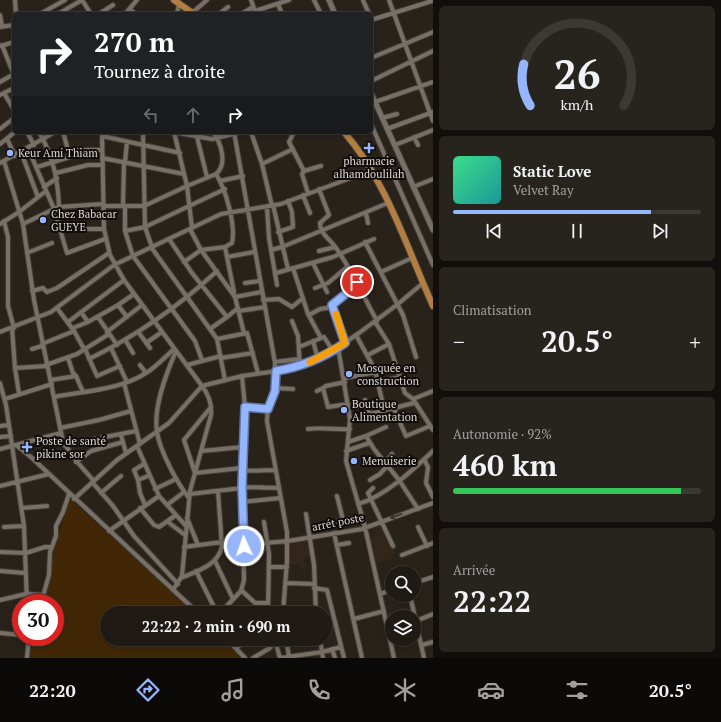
<!DOCTYPE html>
<html lang="fr">
<meta charset="utf-8">
<style>
body{margin:0;font-family:"PT Serif",serif;background:#27231d;color:#f1f3f6;height:100vh;display:flex;flex-direction:column;font-size:15px;white-space:nowrap}
*{box-sizing:border-box;margin:0}
p{font-size:13px;color:#a1a1a0}
.icon{flex:none;width:22px;height:22px;fill:none;stroke:currentColor;stroke-width:2;stroke-linecap:round;stroke-linejoin:round}
.map{position:relative;flex:1;overflow:hidden}
.panel{display:flex;flex-direction:column;gap:6px;padding:6px;background:#110e0b;width:288px}
.panel>*{flex:none}
.guide{position:absolute;left:12px;top:12px;width:361px;height:122px;border-radius:6px;box-shadow:0 2px 6px #0003,0 0 0 1px #3c3834;background:#202124;color:#fff;overflow:hidden}
.buttons{position:absolute;left:385px;top:566px;display:grid;gap:8px}
.buttons a{display:grid;place-items:center;width:36px;height:36px;border-radius:50%;background:#1f1a14;box-shadow:0 2px 6px #0003,0 0 0 1px #3c3834;font-size:20px}
.speed{position:absolute;left:12px;top:594px;display:flex;gap:8px;font-size:20px;font-weight:700;text-align:center}
.speed>*{display:grid;place-content:center;width:52px;height:52px;border-radius:50%;background:#1f1a14;box-shadow:0 2px 6px #0003,0 0 0 1px #3c3834;line-height:1}
.speed .limit{border:6px solid #d22;background:#fff;color:#111}
.pin{position:absolute;display:grid;place-items:center;width:34px;height:34px;color:#fff;margin:-17px;border:2px solid #fff;border-radius:50%;box-shadow:0 1px 4px #0007}
.me{position:absolute;width:44px;margin:-22px;rotate:357deg;stroke-linejoin:round;filter:drop-shadow(0 0 3px #0008)}
.turn{display:flex;align-items:center;gap:14px;height:84px;padding:0 16px;font-size:18px}
.turn .icon{width:52px;height:52px;stroke-width:2.5}
.turn b{display:block;font-size:28px;line-height:34px}
.lanes{display:flex;align-items:center;height:38px;padding:0 16px;background:#0003;justify-content:center;gap:20px;direction:ltr}
.lanes .off{opacity:.35}
.big{font-size:30px;font-weight:800;line-height:1.1}
.panel .tile{flex:1;display:flex;flex-direction:column;justify-content:center;gap:6px;min-width:0;padding:0 14px;border-radius:6px;background:#27231d}
.panel .dial{align-items:center;gap:0}
.dial svg{height:104px;overflow:visible;fill:none;stroke:#3c3834;stroke-width:7;stroke-linecap:round;text-anchor:middle}
.dial text{fill:#f1f3f6;stroke:none}
.song{display:flex;align-items:center;gap:12px}
.cover{width:48px;height:48px;border-radius:6px;background:linear-gradient(135deg,hsl(150 70% 55%),hsl(180 70% 35%))}
.played{height:4px;border-radius:2px;background:linear-gradient(90deg,#95b6fd 80%,#3c3834 80%)}
.keys{display:flex;justify-content:space-around;direction:ltr}
.heat{display:flex;justify-content:space-between;align-items:center;font-size:22px;direction:ltr}
.charge{height:6px;border-radius:3px;background:linear-gradient(90deg,#34c759 92%,#3c3834 0)}
.trip{position:absolute;left:100px;top:606px;width:232px;height:40px;border-radius:20px;background:#1f1a14;box-shadow:0 2px 6px #0003,0 0 0 1px #3c3834;font-weight:800;line-height:40px;text-align:center}
.tab-bar{display:flex;height:64px;justify-content:space-around;align-items:center;background:#0c0a08;color:#a1a1a0}
.tab-bar .icon{width:28px;height:28px}
.tab-bar .selected{color:#95b6fd}
.tab-bar b{font-size:18px;color:#f1f3f6}
main{display:flex;flex:1;min-height:0}
.map>svg:first-child{display:block}
</style>
<main>
<div class="map">
<svg width="433" height="658" viewBox="0 0 433 658">
<rect width="100%" height="100%" fill="#29221b"/>
<!-- built -->
<path fill="#32261a" d="M384 524 395 547V552L392 554 393 558 375 563 369 537 377 535 375 527Z
M309 540 311 556 303 557 306 568 299 570V564H290V542Z"/>
<!-- green -->
<path fill="#412706" d="M70 499 194 613H107V639H223L242 658H30L33 637H55V603H44L56 543Z"/>
<g fill="none" stroke-linecap="round" stroke-linejoin="round">
<!-- minor casing -->
<g stroke="#433d38" stroke-width="6">
<path id="minor" d="M15 0 16 14
M82 0 91 14
M251 0 256 14
M314 0 321 14
M363 0 369 14
M389 0 433 121
M278 4 282 14
M130 9 135 14
M255 11 289 0
M192 13 207 0
M40 14 65 0
M58 14 82 0
M99 14 113 5
M125 14 137 0
M177 14 179 4
M219 14 228 7
M241 14 253 7
M0 15 2 26
M371 20 432 1
M0 27 14 25
M2 45 14 75
M1 46 14 42
M371 58 433 32
M371 81 433 51
M0 82 14 74
M4 93 14 110
M0 95 14 88
M375 102 433 82
M382 118 397 114
M371 124 433 265
M0 129 14 118
M387 129 433 112
M27 132 34 145
M39 132C53 156 58 179 59 207
M102 132 104 229 110 255 124 280 202 386C209 395 212 404 211 415L190 491 182 576 173 590
M143 132 145 227 152 247
M173 132 212 139 241 132
M174 132 187 186 192 228
M234 132 275 363V386L268 405 267 421 287 532V561L283 613
M251 132 262 164 272 206
M294 132 289 142 304 171 302 174 308 193
M102 136 180 153
M197 137 207 177
M414 137 418 145
M7 139 15 156
M0 144 15 132
M395 145 433 130
M28 148 54 209 67 253 105 239
M68 150H102
M21 152 38 197
M102 158 184 174
M4 161 23 224 34 300 63 442 78 463 94 481
M125 162 127 142
M0 163 55 132
M262 164 293 149
M37 167 70 157 63 132
M304 171 321 166
M56 173 88 165H103
M220 181 243 176
M44 187 57 178
M413 187 433 179
M319 189 329 215 320 223C320 234 330 239 336 248 352 270 363 296 377 321
M303 195 310 213
M273 205 288 269
M103 206H144L187 186 216 174C228 164 221 143 213 132
M123 206 124 162
M125 206V231L133 256 195 341 202 360
M267 207 269 238 277 285
M366 213 368 223
M4 221 8 237V306L14 328
M0 224 19 212 46 191
M23 224 58 207 103 204
M60 229H104
M190 229 201 250 235 297 261 292
M125 231 145 227 225 189
M278 232 293 227 292 212 288 201
M169 239 192 273 227 317 238 308
M365 242 403 315 416 357
M151 247 187 297
M225 247 234 292
M282 247 388 203
M271 250 282 247
M319 251 335 247
M27 253 52 243
M227 257 254 252
M184 262 201 250 225 247 232 243C236 225 226 190 216 174
M313 263 327 292
M293 268 308 314 321 338
M381 272 412 258
M276 273 333 257 374 239
M245 283 259 281
M315 288 328 283 347 267
M32 291 43 288 47 292 57 288 109 253
M187 297 217 339 247 333 258 373
M235 297 244 333
M263 300 279 299 292 307 303 298
M118 305 127 317
M332 305 345 343
M57 308 74 331 84 349
M239 311 265 307
M81 312 88 322 118 305 134 294
M309 315 320 309 327 308 358 284
M98 317 117 345
M292 321 298 336 300 367
M68 322 124 280
M12 328 15 368 19 394
M73 328 88 322
M210 329 227 317
M0 332 51 312 114 265 221 214 281 204 372 170
M107 332 142 305
M139 333 150 348
M356 335 375 370 384 409
M217 339 225 380
M126 341 133 353
M313 341 318 359
M146 343 162 332
M42 344 74 331
M389 344 403 387 405 393 413 399
M299 347 324 337 333 351
M338 347 350 419 346 461 365 527 394 658
M111 348 127 382
M32 349 42 346
M85 349 97 376 120 366
M176 351C166 374 153 407 157 432 160 451 177 483 189 498
M368 355 389 344 375 322
M221 358 253 353
M89 359C136 336 178 307 217 271
M275 362 299 359
M46 365 77 354 109 334
M140 365 146 373
M187 365 221 356
M15 368 47 366
M76 376 83 392
M345 378 376 372
M51 380 76 376 73 373 68 358
M345 382 326 386 323 388 328 407 348 404
M378 382 400 377
M0 383 6 405 24 526 27 603
M124 383 140 444
M275 388 293 389
M317 391 323 388
M433 391 413 399 433 430
M54 397C84 391 120 390 146 373 156 367 165 357 174 349
M5 399 52 384
M365 400 369 413
M211 407 184 440 195 473 242 468
M245 407 268 409
M394 409 406 436 430 426
M350 419 414 403
M0 426 9 425
M60 428 99 420 131 411
M308 429C322 427 336 430 350 429
M121 435 126 453
M366 436 386 427
M0 437 11 436
M348 442 366 436 374 449 399 480 418 509
M16 445 32 458 198 613
M64 445 136 431
M137 446 159 496 186 526
M0 449 61 433
M201 451 243 447
M346 451 369 443
M424 459 428 467 426 483 433 497
M76 462 91 451 123 442
M386 462 392 454
M144 464 134 470 138 480 148 476
M242 471 275 470
M138 480 140 493 145 505
M370 480 380 474 388 465
M92 482 113 506 134 536 178 584
M0 486 49 474
M242 487 278 488
M373 488 368 493 393 546
M155 489 176 479
M101 493 121 476
M190 494 242 488
M337 496 343 520
M74 499 117 460 169 423 202 386 242 376 298 368 308 364 333 351 359 333 398 304 423 283
M242 502 280 498
M358 504C384 497 413 470 433 451
M167 505 184 492
M22 508 47 506
M140 508 154 525 159 527 176 515
M306 514 314 565 316 613
M187 518 198 545
M168 522 185 535
M264 522 269 554 268 613
M334 522 362 517
M4 527 24 526
M418 527 427 546
M109 531 159 496
M334 533 362 658
M337 545 349 543
M184 547 222 542
M222 547 288 541 362 529 433 503
M0 552 26 553 45 547H51
M402 555 433 543
M215 561 233 599
M269 567H287
M0 571 25 573
M196 571 217 613
M181 578C197 571 217 566 222 547L218 491
M286 583 314 584
M414 583 433 577
M314 588 327 590 344 658
M241 590 266 613
M380 594 392 590
M410 595 424 658
M0 600 26 594 44 595
M41 603 49 575 50 552 56 536V526L63 512 69 494
M256 603H268
M220 613 241 591 244 580 242 487 245 407 242 376
M354 619 384 611
M416 621 433 614
M0 633 21 635
M227 639 245 658
M286 639 289 656
M320 639 323 658
M275 640 280 658 322 652 341 647
M422 645 433 642
M237 648 245 639
M332 649 335 658
M27 658 29 637
M253 658 270 648 275 640"/>
</g>
<!-- tertiary casing -->
<g stroke="#433d38" stroke-width="7">
<path id="tertiary" d="M329 0 335 14
M371 93 433 230"/>
</g>
<!-- trunk casing -->
<g stroke="#433d38" stroke-width="8">
<path id="trunk" d="M174 0 194 14
M344 132C386 180 407 248 433 306"/>
</g>
<!-- minor -->
<use href="#minor" stroke="#787067" stroke-width="4"/>
<!-- tertiary -->
<use href="#tertiary" stroke="#787067" stroke-width="5"/>
<!-- trunk -->
<use href="#trunk" stroke="#b27e42" stroke-width="6"/>
</g>
<!-- one-way arrows -->
<defs><path id="oneway-shaft" d="M-6 0H5M1.5-3L5.5 0L1.5 3" fill="none" stroke-width="1.6" stroke-linecap="round" stroke-linejoin="round"/></defs>
<use stroke="#342f2a" href="#oneway-shaft" transform="translate(396 516) rotate(161)"/>
<g fill="none" stroke-linecap="round" stroke-linejoin="round">
<!-- route casing -->
<g stroke="#6176a4" stroke-width="10">
<path id="route" d="M244 546 242 486 245 407 268 409 275 391 276 371C301 367 323 358 345 343L332 305 358 284 357 282"/>
</g>
<!-- route -->
<use href="#route" stroke="#95b6fd" stroke-width="7"/>
<!-- slow -->
<path stroke="#f59e0b" stroke-width="7" d="M310 362 345 343 336 314"/>
</g>
<!-- markers -->
<g fill="#95b6fd" stroke="#0f0c09" stroke-width="1.5">
<path d="M367 142h4v4h4v4h-4v4h-4v-4h-4v-4h4z"/>
<circle cx="10" cy="153" r="4"/>
<circle cx="43" cy="220" r="4"/>
<circle cx="349" cy="374" r="4"/>
<circle cx="344" cy="410" r="4"/>
<path d="M25 441h4v4h4v4h-4v4h-4v-4h-4v-4h4z"/>
<circle cx="354" cy="461" r="4"/>
</g>
<g text-anchor="middle" dominant-baseline="central" stroke-width="4" stroke-linejoin="round" paint-order="stroke">
<!-- poi labels -->
<g font-size="11" fill="#dfdad6" stroke="#0f0c09" text-anchor="start">
<text x="18" y="153">Keur Ami Thiam</text>
<text x="369" y="161" text-anchor="middle">pharmacie<tspan x="369" dy="13">alhamdoulilah</tspan></text>
<text x="51" y="214">Chez Babacar<tspan x="51" dy="13">GUEYE</tspan></text>
<text x="357" y="368">Mosquée en<tspan x="357" dy="13">construction</tspan></text>
<text x="352" y="404">Boutique<tspan x="352" dy="13">Alimentation</tspan></text>
<text x="36" y="441">Poste de santé<tspan x="36" dy="13">pikine sor</tspan></text>
<text x="362" y="461">Menuiserie</text>
</g>
<!-- street labels -->
<g font-size="11" fill="#dfdad6" stroke="#0f0c09">
<text transform="translate(338 522) rotate(-11)">arrét poste</text>
</g>
</g>
</svg>
<div class="buttons">
<a><svg class="icon" aria-label="search" viewBox="0 0 24 24"><circle cx="10" cy="10" r="6"/><path d="M15 15l6 6"/></svg></a>
<a><svg class="icon" aria-label="layers" viewBox="0 0 24 24"><path d="M12 4l9 5-9 5-9-5zM3 14l9 5 9-5"/></svg></a>
</div>
<div class="speed"><div class="limit">30</div></div>
<div class="pin" style="left:357px;top:282px;background:#d93025"><svg class="icon" aria-label="arrive" viewBox="0 0 24 24"><path d="M6 21V4h12l-3 4 3 4H6"/></svg></div>
<svg class="me" style="left:244px;top:546px" viewBox="-20 -20 40 40"><circle r="17" fill="#95b6fd" stroke="#fff" stroke-width="3"/><path d="M0-11L8 9 0 5-8 9z" fill="#fff"/></svg>
<div class="trip">22:22 · 2 min · 690 m</div>
<div class="guide">
<div class="turn"><svg class="icon" aria-label="right" viewBox="0 0 24 24"><path d="M7 20v-9h11M14 6l5 5-5 5"/></svg><div><b>270 m</b>Tournez à droite</div></div>
<div class="lanes"><svg class="icon off" aria-label="left" viewBox="0 0 24 24"><path d="M17 20v-9H6M10 6l-5 5 5 5"/></svg><svg class="icon off" aria-label="ahead" viewBox="0 0 24 24"><path d="M12 20V5M6 11l6-6 6 6"/></svg><svg class="icon" aria-label="right" viewBox="0 0 24 24"><path d="M7 20v-9h11M14 6l5 5-5 5"/></svg></div>
</div>
</div>
<section class="panel">
<div class="tile dial"><svg viewBox="0 0 100 80">
<path d="M14 69A42 42 0 1 1 86 69"/>
<path d="M14 69A42 42 0 0 1 9 37" stroke="#95b6fd"/>
<text x="50" y="56" font-size="32" font-weight="700">26</text>
<text x="50" y="72" font-size="11">km/h</text>
</svg></div>
<div class="tile">
<div class="song"><i class="cover"></i><div><b>Static Love</b><p>Velvet Ray</p></div></div>
<div class="played"></div>
<div class="keys"><svg class="icon" aria-label="previous" viewBox="0 0 24 24"><path d="M18 5L8 12l10 7zM5 5v14"/></svg><svg class="icon" aria-label="pause" viewBox="0 0 24 24"><path d="M8 5v14M16 5v14"/></svg><svg class="icon" aria-label="next" viewBox="0 0 24 24"><path d="M6 5l10 7-10 7zM19 5v14"/></svg></div>
</div>
<div class="tile"><p>Climatisation</p>
<div class="heat"><a>−</a><b class="big">20.5°</b><a>+</a></div>
</div>
<div class="tile"><p>Autonomie · 92%</p><b class="big">460 km</b><div class="charge"></div></div>
<div class="tile"><p>Arrivée</p><b class="big">22:22</b></div>
</section>
</main>
<nav class="tab-bar">
<b>22:20</b>
<svg class="icon selected" aria-label="directions" viewBox="0 0 24 24"><path d="M12 3l9 9-9 9-9-9zM9 14v-3h6M13 9l2 2-2 2"/></svg>
<svg class="icon" aria-label="music" viewBox="0 0 24 24"><path d="M9 18V5l10-2v13"/><circle cx="6" cy="18" r="3"/><circle cx="16" cy="16" r="3"/></svg>
<svg class="icon" aria-label="phone" viewBox="0 0 24 24"><path d="M5 4h4l2 5-3 2q2 4 5 5l2-3 5 2v4C11 20 4 13 5 4z"/></svg>
<svg class="icon" aria-label="climate" viewBox="0 0 24 24"><path d="M12 3v18M4 7l16 10M4 17L20 7"/></svg>
<svg class="icon" aria-label="car" viewBox="0 0 24 24"><path d="M5 17H2v-5l4-1 3-4h7l3 4 3 1v5h-3M9 17h6M6 11h13"/><circle cx="7" cy="17" r="2"/><circle cx="17" cy="17" r="2"/></svg>
<svg class="icon" aria-label="filters" viewBox="0 0 24 24"><path d="M4 7h16M4 17h16"/><circle cx="9" cy="7" r="2"/><circle cx="15" cy="17" r="2"/></svg>
<b>20.5°</b>
</nav>
